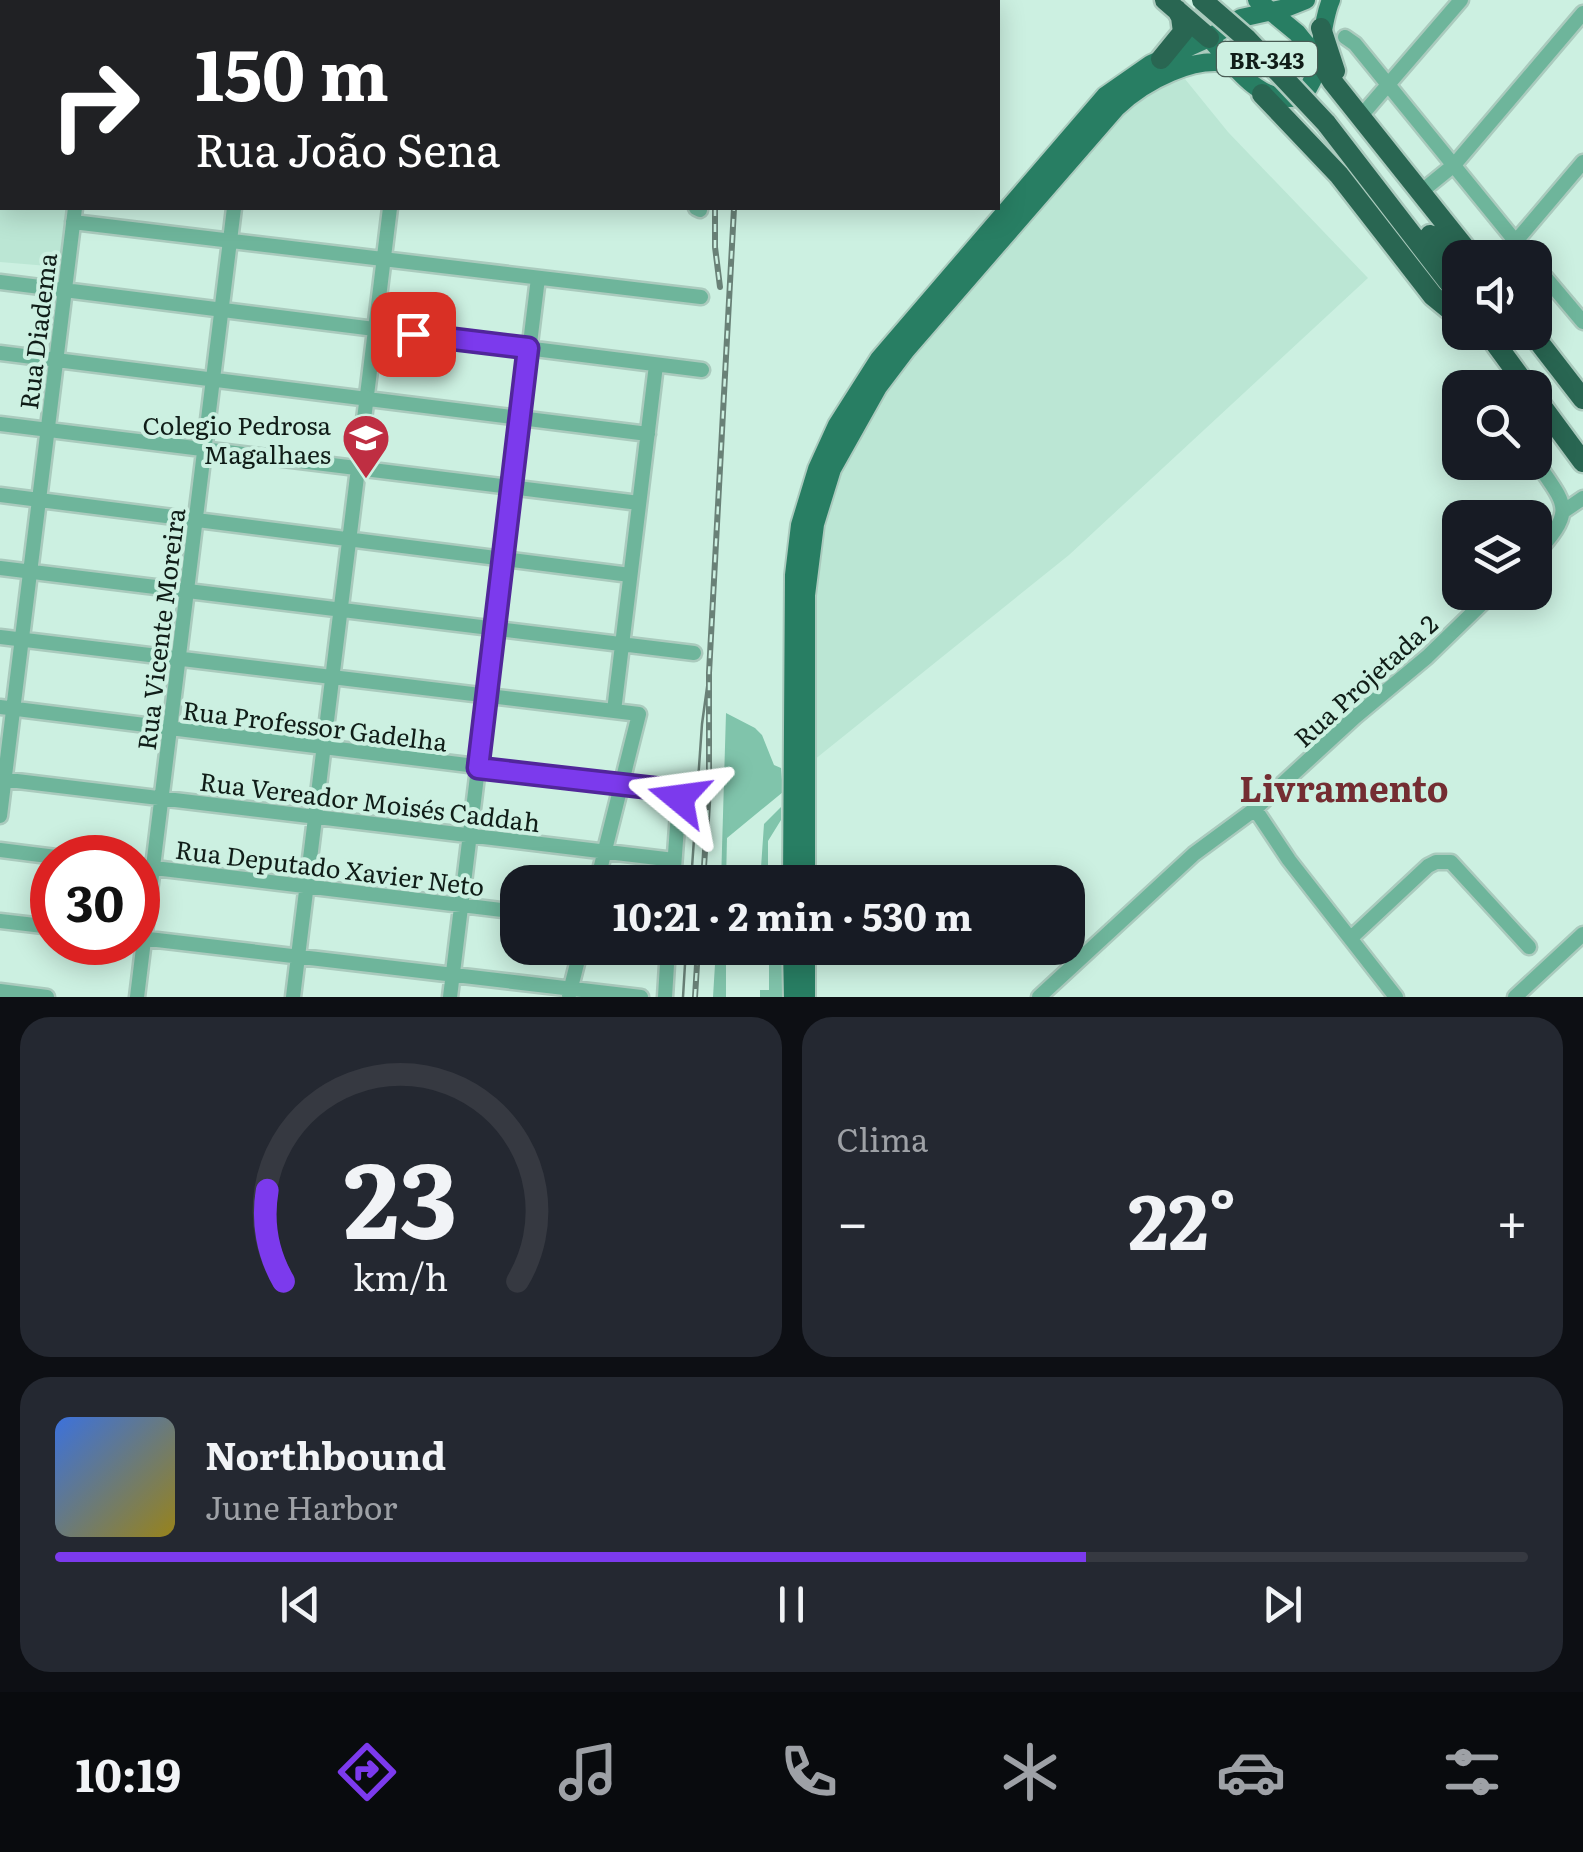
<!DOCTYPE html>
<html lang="pt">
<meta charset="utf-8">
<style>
body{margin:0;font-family:Literata,serif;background:#242831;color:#f1f3f6;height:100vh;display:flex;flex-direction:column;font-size:38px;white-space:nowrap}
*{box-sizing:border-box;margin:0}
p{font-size:32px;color:#9ea1a6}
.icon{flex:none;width:55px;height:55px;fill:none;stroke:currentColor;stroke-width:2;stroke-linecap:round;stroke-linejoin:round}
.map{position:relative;height:997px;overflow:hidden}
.drawer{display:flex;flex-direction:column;gap:20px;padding:20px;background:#0d0f14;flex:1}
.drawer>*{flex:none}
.hud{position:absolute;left:0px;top:0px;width:1000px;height:210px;box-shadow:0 5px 25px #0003;background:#202124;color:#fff;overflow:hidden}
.tools{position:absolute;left:1442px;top:240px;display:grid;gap:20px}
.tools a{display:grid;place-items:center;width:110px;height:110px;border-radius:20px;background:#171b24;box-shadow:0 5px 25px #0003;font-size:50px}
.speed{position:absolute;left:30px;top:835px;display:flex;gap:20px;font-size:50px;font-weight:700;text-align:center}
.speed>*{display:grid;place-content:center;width:130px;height:130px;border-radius:50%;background:#171b24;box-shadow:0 5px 25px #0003;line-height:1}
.speed .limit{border:15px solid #d22;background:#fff;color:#111}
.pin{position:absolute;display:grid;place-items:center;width:85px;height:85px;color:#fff;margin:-42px;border-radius:20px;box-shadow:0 5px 15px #0006}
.me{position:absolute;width:110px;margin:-55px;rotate:286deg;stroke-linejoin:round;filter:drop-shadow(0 0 8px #0008)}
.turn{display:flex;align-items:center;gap:35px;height:210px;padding:0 30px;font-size:45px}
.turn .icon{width:130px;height:130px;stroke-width:2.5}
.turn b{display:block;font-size:70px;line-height:85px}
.big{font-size:75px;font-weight:700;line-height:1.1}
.drawer .card{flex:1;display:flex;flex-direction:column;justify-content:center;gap:15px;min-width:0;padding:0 35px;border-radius:30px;background:#242831}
.drawer .dial{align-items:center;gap:0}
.dial svg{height:260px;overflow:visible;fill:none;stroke:#363941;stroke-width:7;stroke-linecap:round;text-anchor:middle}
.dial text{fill:#f1f3f6;stroke:none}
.song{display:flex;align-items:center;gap:30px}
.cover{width:120px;height:120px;border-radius:15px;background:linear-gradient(135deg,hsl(220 70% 55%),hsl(50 70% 35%))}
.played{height:10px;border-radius:5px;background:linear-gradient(90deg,#7c3aed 70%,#363941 70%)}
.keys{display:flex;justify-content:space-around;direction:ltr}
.heat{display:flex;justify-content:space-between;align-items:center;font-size:55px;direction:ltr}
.drawer .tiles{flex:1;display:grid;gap:20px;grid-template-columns:1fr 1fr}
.card:last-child{grid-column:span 2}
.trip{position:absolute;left:500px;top:865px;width:585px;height:100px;border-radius:30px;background:#171b24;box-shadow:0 5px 25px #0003;font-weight:700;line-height:100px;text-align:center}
.tab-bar{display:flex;height:160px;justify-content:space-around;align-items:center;background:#090b0e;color:#9ea1a6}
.tab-bar .icon{width:70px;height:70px}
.tab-bar .selected{color:#7c3aed}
.tab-bar b{font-size:45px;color:#f1f3f6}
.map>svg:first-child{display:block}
</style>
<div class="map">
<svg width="1583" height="997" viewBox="0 0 1583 997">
<rect width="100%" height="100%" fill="#ccf0e1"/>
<!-- built -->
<path fill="#bbe6d4" d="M378 0H711L382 2Z
M0 37 2 208H68L60 267 0 262Z
M1185 79 1228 132 1368 278 1069 555 814 760 817 581 824 526 841 469 857 436 911 350 1101 135 1141 94Z"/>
<!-- green -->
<path fill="#80c4ab" d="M726 713 755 728 762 735 774 765 781 768 783 792 727 838 726 882H721Z
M781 807V820L768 841V882H760L764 824Z
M716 948H726V997H713Z
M769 948H783V997H760V990H769Z"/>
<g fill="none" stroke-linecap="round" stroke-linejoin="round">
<!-- minor casing -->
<g stroke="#aacabd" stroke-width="19">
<path id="minor" d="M23 0 28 2
M366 0 370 2
M115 2 117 0
M261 2V0
M1345 37 1355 44 1529 258
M1361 116 1461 0
M1422 191 1454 165 1583 13
M696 208 700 210
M73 222 701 297
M1516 241 1583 162
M1535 265 1583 322
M0 282 702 370
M0 353 648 434
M0 424 639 503
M1535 460C1567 507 1576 509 1535 555
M0 495 630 575
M1564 511 1583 498
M0 568 694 653
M0 637 639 714 597 882
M0 707 670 790 679 799 673 882
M614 711 656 365
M0 779 674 860
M1255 809 1289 860 1396 997
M0 816 75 208
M0 850 64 858
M138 866 518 912
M0 921 52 927
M140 938 641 997
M1351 938 1428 866 1436 862H1451L1529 947
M0 991 47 997
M569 995 581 948
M137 997 234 208
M293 997 390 208
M450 997 538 278
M665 997 668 948
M1039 997 1194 854 1255 809 1355 717 1427 657 1494 592
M1515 997 1583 934"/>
</g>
<!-- major casing -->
<g stroke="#aacabd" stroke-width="22">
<path id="major" d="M1257 0 1297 33 1318 59
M1209 38C1235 66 1258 105 1300 97 1325 77 1317 32 1331 0
M792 882 794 575 800 525 817 469 837 425 879 359 1105 96 1151 64 1209 38 1241 18 1286 8 1306 0
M806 882V595L815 524 832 469 878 387 906 350 1116 108C1143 82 1196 53 1234 65
M792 948 793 997
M806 948V997"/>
</g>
<!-- highway casing -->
<g stroke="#aacabd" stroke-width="25">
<path id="highway" d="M1165 0 1209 38
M1321 28 1335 71
M1161 59 1183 32 1181 17 1177 10
M1318 59 1332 81 1473 258
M1262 94 1339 175 1433 296 1460 318
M1326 123 1460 297
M1430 235 1460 273
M1487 332 1528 388
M1531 332 1583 399
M1535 397 1583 462"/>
</g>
<!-- minor -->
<use href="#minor" stroke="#6eb59b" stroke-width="14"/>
<!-- major -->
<use href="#major" stroke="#287e63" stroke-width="18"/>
<!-- highway -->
<use href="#highway" stroke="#296652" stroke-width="20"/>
<!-- tram -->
<path stroke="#698177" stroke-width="2.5" d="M691 882 702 724 709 673
M683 997 686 948"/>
<!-- rail casing -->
<g stroke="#698177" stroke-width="6">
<path id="rail" d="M699 0V2
M745 2V0
M715 208V247L720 287
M703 882 709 789V673L734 208
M695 997 698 948"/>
</g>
<!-- rail -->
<use href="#rail" stroke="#ccf0e1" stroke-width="2.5" stroke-dasharray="8" stroke-linecap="butt"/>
<!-- highway-bridge casing -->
<g stroke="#aacabd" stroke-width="25" stroke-linecap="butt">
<path id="highway-bridge" d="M1202 0 1247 39 1326 123"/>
</g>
<!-- highway-bridge -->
<use href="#highway-bridge" stroke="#296652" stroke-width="20"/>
</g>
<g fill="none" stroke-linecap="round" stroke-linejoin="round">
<!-- route casing -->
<g stroke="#51269a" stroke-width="25">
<path id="route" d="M413 334 528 348 478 768 670 790 679 798"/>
</g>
<!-- route -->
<use href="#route" stroke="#7c3aed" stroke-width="18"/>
</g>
<!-- icons -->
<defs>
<g id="school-pin" transform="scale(2.5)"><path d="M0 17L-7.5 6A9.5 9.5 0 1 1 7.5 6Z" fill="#bf2e42" stroke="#ccf0e1"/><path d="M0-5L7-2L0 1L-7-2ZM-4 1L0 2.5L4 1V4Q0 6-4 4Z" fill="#fff"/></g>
</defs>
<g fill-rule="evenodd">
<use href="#school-pin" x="366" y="438"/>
</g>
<g text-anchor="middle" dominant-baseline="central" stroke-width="8" stroke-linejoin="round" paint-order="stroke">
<!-- shield labels -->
<rect fill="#ccf0e1" stroke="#485c54" stroke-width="2.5" x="1217" y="42" width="100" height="34" rx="8"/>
<g font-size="22" font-weight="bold" fill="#101d18">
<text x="1267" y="59">BR-343</text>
</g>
<!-- street labels -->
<g font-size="25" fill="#101d18" stroke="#ccf0e1">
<text transform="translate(37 331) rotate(-83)">Rua Diadema</text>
<text transform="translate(160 629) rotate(-83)">Rua Vicente Moreira</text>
<text transform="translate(1365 680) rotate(-42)">Rua Projetada 2</text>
<text transform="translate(315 725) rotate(7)">Rua Professor Gadelha</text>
<text transform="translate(370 801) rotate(7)">Rua Vereador Moisés Caddah</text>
<text transform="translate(330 867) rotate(7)">Rua Deputado Xavier Neto</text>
</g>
<!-- poi labels -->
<g font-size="25" fill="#101d18" stroke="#ccf0e1" text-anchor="end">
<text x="331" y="424">Colegio Pedrosa<tspan x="331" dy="29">Magalhaes</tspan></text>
</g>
<!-- district labels -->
<g font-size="35" font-weight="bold" fill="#742d32" stroke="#ccf0e1">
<text x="1344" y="787">Livramento</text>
</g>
</g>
</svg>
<div class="tools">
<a><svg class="icon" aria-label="sound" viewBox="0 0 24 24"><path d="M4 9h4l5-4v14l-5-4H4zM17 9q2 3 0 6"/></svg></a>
<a><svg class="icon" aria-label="search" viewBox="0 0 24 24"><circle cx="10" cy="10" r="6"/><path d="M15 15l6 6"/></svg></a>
<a><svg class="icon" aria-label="layers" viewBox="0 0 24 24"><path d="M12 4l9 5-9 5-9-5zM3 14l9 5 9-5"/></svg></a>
</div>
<div class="speed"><div class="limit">30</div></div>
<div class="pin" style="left:413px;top:334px;background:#d93025"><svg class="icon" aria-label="arrive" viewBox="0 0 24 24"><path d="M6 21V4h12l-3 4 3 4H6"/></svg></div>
<svg class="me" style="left:679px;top:798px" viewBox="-20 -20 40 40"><path d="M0-17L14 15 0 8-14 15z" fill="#7c3aed" stroke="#fff" stroke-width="4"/></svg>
<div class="trip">10:21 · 2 min · 530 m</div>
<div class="hud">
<div class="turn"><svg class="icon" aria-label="right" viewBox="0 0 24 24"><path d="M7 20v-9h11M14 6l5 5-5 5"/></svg><div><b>150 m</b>Rua João Sena</div></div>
</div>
</div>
<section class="drawer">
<div class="tiles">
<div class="card dial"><svg viewBox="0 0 100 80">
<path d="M14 69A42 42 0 1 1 86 69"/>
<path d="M14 69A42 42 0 0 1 9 41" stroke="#7c3aed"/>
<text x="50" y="56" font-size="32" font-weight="700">23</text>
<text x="50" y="72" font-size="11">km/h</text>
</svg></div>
<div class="card"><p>Clima</p>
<div class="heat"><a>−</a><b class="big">22°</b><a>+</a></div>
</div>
<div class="card">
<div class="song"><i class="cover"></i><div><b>Northbound</b><p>June Harbor</p></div></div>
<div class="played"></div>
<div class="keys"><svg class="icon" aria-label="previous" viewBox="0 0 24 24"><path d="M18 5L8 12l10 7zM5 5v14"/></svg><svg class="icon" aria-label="pause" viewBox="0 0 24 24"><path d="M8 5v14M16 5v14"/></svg><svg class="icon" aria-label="next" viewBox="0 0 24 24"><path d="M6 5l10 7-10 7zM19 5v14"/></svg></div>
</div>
</div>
</section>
<nav class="tab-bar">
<b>10:19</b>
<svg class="icon selected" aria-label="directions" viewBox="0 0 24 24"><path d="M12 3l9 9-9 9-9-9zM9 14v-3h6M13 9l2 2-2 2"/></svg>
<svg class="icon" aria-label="music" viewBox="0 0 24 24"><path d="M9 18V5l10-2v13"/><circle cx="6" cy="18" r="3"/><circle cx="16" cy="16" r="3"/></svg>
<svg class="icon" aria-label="phone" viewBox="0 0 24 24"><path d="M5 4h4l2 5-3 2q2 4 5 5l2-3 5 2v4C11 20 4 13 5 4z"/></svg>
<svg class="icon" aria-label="climate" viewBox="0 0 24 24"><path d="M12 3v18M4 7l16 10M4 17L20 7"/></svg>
<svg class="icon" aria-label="car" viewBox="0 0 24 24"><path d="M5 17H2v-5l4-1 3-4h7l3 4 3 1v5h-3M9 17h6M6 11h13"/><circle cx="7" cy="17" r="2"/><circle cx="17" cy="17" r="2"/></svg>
<svg class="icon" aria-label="filters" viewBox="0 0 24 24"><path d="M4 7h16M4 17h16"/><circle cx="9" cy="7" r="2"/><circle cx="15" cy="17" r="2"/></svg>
</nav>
